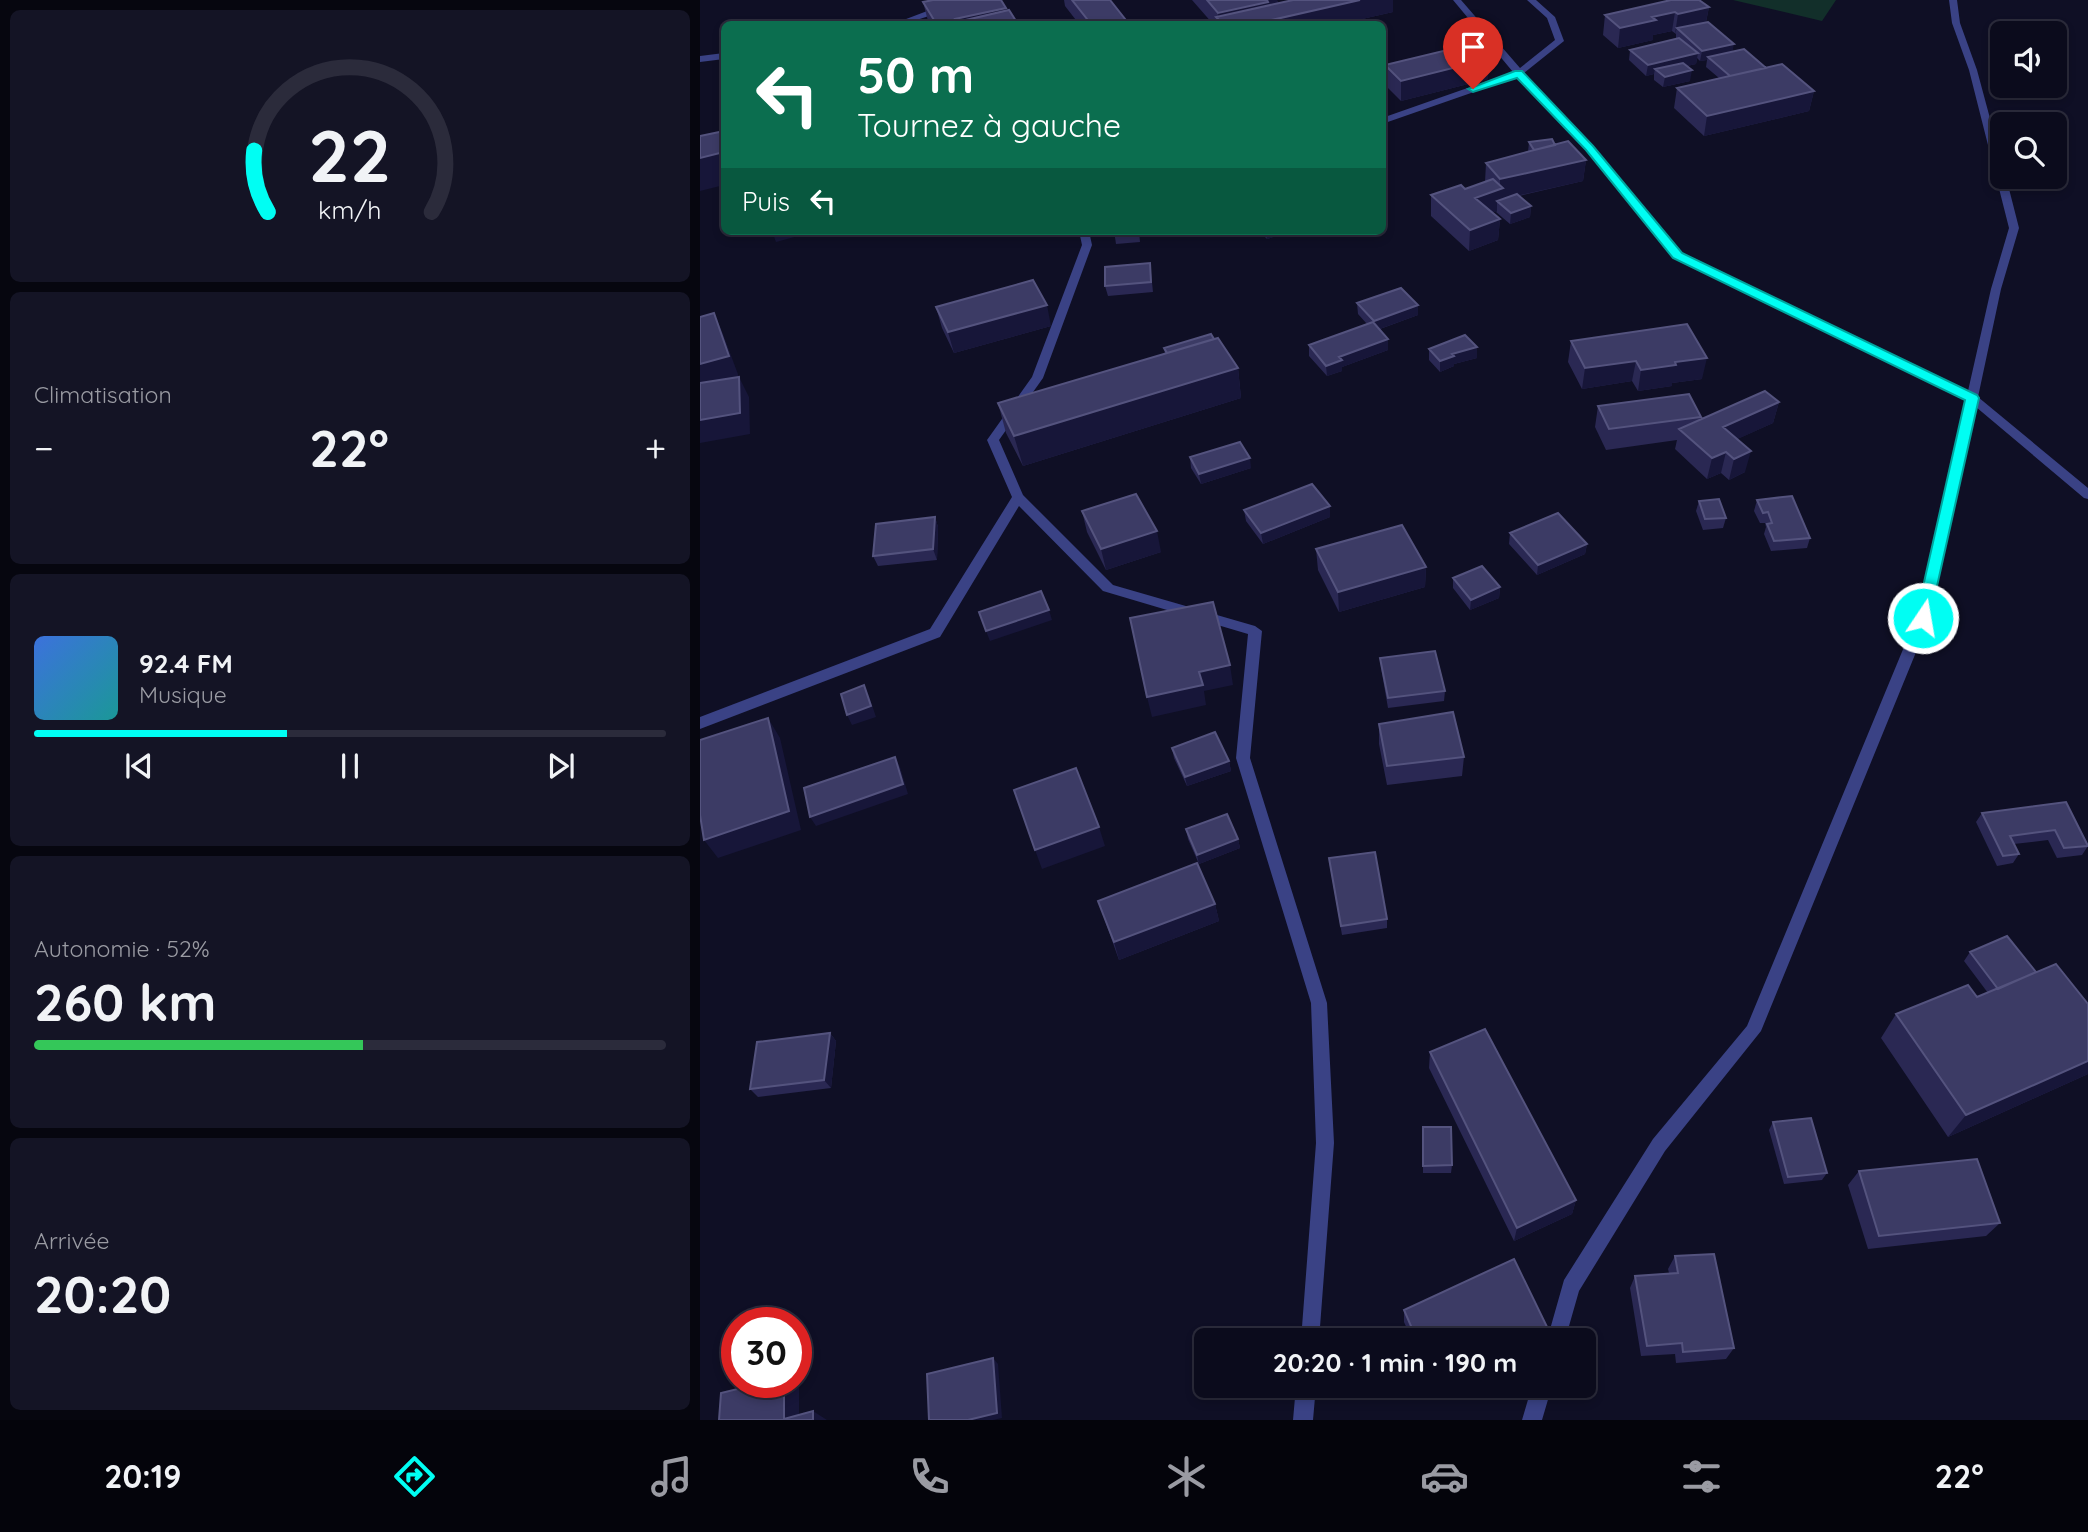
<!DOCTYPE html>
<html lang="fr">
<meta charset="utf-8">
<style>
body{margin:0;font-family:Quicksand,sans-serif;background:#141425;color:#f1f3f6;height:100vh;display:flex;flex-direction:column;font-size:26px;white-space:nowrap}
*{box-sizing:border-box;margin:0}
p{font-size:23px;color:#9a9ba3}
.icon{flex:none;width:38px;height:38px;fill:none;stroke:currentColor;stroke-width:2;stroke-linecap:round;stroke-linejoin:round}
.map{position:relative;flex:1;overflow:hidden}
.sheet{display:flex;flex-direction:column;gap:10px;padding:10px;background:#06060f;width:700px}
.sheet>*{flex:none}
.hud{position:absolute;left:21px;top:21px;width:665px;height:214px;border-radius:10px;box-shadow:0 4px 10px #0003,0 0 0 2px #2b2b3b;background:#0b6e4f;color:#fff;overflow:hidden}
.controls{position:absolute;left:1290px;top:21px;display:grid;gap:14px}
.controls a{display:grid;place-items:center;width:77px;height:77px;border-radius:10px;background:#0b0b1c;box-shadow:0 4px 10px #0003,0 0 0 2px #2b2b3b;font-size:35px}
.speed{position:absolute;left:21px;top:1307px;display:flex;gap:14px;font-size:35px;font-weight:700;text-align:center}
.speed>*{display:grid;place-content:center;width:91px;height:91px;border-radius:50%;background:#0b0b1c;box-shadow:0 4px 10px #0003,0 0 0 2px #2b2b3b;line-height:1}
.speed .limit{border:10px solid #d22;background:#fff;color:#111}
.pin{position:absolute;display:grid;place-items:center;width:60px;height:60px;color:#fff;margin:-72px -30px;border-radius:50% 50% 50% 0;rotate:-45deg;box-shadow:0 0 7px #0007}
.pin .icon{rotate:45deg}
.me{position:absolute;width:77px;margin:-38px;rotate:12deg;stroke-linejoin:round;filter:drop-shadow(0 0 5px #0008)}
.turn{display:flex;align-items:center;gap:24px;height:147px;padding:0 21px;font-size:32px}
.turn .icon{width:91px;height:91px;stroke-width:2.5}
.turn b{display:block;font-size:49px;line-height:60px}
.then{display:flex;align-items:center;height:66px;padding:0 21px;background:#0003;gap:14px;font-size:26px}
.big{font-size:52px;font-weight:800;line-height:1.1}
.sheet .card{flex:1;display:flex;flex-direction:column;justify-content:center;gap:10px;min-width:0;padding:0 24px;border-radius:10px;background:#141425}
.sheet .dial{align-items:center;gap:0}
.dial svg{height:182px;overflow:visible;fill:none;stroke:#2b2b3b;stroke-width:7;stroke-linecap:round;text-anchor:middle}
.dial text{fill:#f1f3f6;stroke:none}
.song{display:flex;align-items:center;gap:21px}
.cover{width:84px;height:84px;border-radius:10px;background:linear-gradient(135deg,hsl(220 70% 55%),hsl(180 70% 35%))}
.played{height:7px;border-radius:4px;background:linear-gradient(90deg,#00fef3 40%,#2b2b3b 40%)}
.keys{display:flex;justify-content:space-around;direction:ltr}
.heat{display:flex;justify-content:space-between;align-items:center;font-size:38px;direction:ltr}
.charge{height:10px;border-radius:5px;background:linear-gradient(90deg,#34c759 52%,#2b2b3b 0)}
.trip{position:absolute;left:494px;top:1328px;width:402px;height:70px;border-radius:10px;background:#0b0b1c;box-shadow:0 4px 10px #0003,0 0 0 2px #2b2b3b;font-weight:800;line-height:70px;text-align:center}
.dock{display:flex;height:112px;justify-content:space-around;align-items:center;background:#04040b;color:#9a9ba3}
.dock .icon{width:49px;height:49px}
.dock .selected{color:#00fef3}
.dock b{font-size:32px;color:#f1f3f6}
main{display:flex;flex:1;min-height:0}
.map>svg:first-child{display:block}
</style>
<main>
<section class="sheet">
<div class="card dial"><svg viewBox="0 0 100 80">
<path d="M14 69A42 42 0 1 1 86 69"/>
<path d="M14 69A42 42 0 0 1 8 42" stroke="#00fef3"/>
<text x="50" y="56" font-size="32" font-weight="700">22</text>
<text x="50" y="72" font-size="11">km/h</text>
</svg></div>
<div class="card"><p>Climatisation</p>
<div class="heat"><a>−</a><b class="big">22°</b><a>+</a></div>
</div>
<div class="card">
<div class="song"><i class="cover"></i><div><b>92.4 FM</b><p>Musique</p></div></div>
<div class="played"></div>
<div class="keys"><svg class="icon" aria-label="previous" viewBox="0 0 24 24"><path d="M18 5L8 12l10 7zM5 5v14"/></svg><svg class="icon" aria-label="pause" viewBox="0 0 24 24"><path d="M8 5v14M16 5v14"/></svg><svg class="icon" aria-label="next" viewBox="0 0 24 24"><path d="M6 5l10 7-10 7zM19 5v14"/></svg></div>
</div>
<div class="card"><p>Autonomie · 52%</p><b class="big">260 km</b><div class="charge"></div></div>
<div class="card"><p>Arrivée</p><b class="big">20:20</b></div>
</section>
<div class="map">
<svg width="1388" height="1420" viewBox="0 0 1388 1420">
<rect width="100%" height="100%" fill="#0f0f25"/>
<!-- green -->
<path fill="#122f2a" d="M1033 0H1136L1122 21Z"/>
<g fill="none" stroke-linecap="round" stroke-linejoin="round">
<!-- minor -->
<path fill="#3a4285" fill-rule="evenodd" d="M265 0H279L204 24H193L243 5Z
M753 0H761L820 68 855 40 847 18 827 0H836L855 17 864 41 824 73 892 146 982 253 1268 391 1291 289 1309 228 1269 70 1252 23 1249 0H1257L1260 23 1277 70 1302 163V177H1306L1319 228 1301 289 1278 397 1388 488V499L1384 498 1276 407 1230 618 1061 1031 965 1151 879 1291 865 1340H847L864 1280 953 1139 1047 1026 1216 618 1266 400 974 257 886 150 817 77 682 124V118L813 72Z
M24 53V59L0 62V56Z
M379 231H389L392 245 343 378 299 440 323 495 413 585 555 626 562 631 550 758 627 1003 634 1143 619 1340H601L616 1143 611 1003 536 758 548 634 403 591 319 506 240 637 0 729V717L230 629 312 497 287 440 332 377 382 245Z
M596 1386H616L613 1420H593Z
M832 1386H852L842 1420H822Z"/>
</g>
<!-- wall -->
<path fill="#2a2853" d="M364 0H410L429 24H379L365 6Z
M492 0H577L578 3 569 5 693 0V12L640 24H513Z
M223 2 307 11 228 21Z
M1009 7 1006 22 1032 51 1114 91 1109 111 1004 136 974 108 977 88 1019 78 1006 67 1007 60 1000 61 997 58 996 64 987 66 990 81 963 87 954 80V74L946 76 929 60 930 50 976 39V34L972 31 953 35V40L918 48 903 35 905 15Z
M685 65 788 79 701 101 685 85Z
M829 142 855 145 886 160 883 181 819 196 831 206 830 217 810 224 796 212 797 211 792 212 800 219 798 240 769 251 731 216V195L765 189 785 182 786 163 828 152Z
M414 231H439L440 242 416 244Z
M559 231H592L567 239Z
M450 263 453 292 408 296 405 286Z
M657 303 718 315 680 329 688 339V350L642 367V371L627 376 609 356V345L667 324 658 314Z
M236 307 351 326 254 353 242 328Z
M871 341 1002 379 972 383V386L938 391 932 381 882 389 868 362Z
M777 347V358L754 364V366L740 372 729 360V349Z
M464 348 538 368 541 398 323 466 306 433 298 403 465 354Z
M1079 402 1073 423 1037 439 1045 472 1029 480 1021 473 1007 479 975 449 977 440 906 450 895 427 898 406 1001 417 1000 419Z
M490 457 551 468 501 484 491 468Z
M1057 500 1110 538 1107 548 1071 551 1064 534 1066 527 1065 523H1060L1054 511Z
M999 501 1026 518 1023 528 1003 530 996 511Z
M544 510 630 517 563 544 546 521Z
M382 511 461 552 406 570 387 532Z
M235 517 238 527 237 560 178 566 173 556Z
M810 533 887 544 885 554 837 575 809 544Z
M616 549 726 567 725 587 639 612 618 570Z
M753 578 800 587 799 598 770 610 753 588Z
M680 658 745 691 744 701 688 708 681 668Z
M679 724 764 757 762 776 687 785 679 744Z
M472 748 529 761 531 771 487 786 474 758Z
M1366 802 1388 844V846L1382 855 1357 858 1348 840 1314 844 1319 854 1313 863 1297 866 1276 822 1282 813Z
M486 829 538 839 540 848 499 864 488 839Z
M629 858 687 919V928L642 935 630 867Z
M398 901 515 904 519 921 419 960Z
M1270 952 1336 972 1388 1004V1074L1248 1137 1181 1038 1196 1014 1277 997 1288 993 1264 961Z
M130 1033 136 1041 131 1088 58 1097 50 1089Z
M730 1052 876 1200 872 1214 814 1241 729 1068Z
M1073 1122 1127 1173 1122 1180 1084 1184 1069 1130Z
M723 1127 752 1165 751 1173H723Z
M1159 1171 1300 1223 1286 1236 1168 1249 1148 1185Z
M975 1256 1034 1348 1026 1359 976 1363 975 1354 941 1356 930 1288 935 1276 969 1273 968 1269Z
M704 1310 845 1340H712L704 1322Z
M732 1386H755L736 1395Z"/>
<!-- shaded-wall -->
<path fill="#171639" d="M556 0H577L578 3 569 5 570 21 660 0H693V12L640 24H523L519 20 518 13Z
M1009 7 1005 27 977 28 975 34 978 14Z
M306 8 310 24H256L255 19Z
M975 12 972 31 953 35V40L918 48 920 28 952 17Z
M1034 44 1032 54 1008 57 1007 60 1000 61 1002 51Z
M998 53 996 64 959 72 955 69 954 74 946 76 948 65Z
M789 59 788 79 701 101V81Z
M992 70 990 81 963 87 965 77Z
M1114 91 1109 111 1004 136 1007 116Z
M24 152V185L0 191V158Z
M886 160 883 181 803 199 797 201V211L774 218 775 198 800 189V179Z
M831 206 830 217 810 224 811 213Z
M800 219 798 240 769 251 770 230Z
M72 231H100L102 235 76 242Z
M566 231H592L567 239Z
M347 305 351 326 254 353 248 332Z
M718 305V315L674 331V321Z
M14 313 23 334 39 377 0 388V364Z
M688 339V350L642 367V371L627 376 626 366 639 357Z
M777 347V358L754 364V366L740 372V361L752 354Z
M1007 358 1002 379 972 383V386L938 391 941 370 975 362Z
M936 361 932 381 882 389 885 368Z
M538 368 541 398 323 466 314 436Z
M39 377 49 397 50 434 0 443V420Z
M1079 402 1073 423 1018 448 1023 427Z
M1051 451 1045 472 1029 480 1034 459Z
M1026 452 1021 473 1007 479 1012 458Z
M550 458 551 468 501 484 499 474Z
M630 506V517L563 544 561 533Z
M235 517 238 527 237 560 233 549Z
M457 531 461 552 406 570 401 549Z
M887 544 885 554 837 575 838 565Z
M726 567 725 587 639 612 638 592Z
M800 587 799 598 770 610 771 600Z
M349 610 352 620 290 641 286 631Z
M530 665 533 685 504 691 506 705 452 717 447 697 499 672Z
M164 685 169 696 176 717 152 725 147 715Z
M68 718 80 738 101 830 18 858 4 840Z
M195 757 200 767 208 794 116 826 110 817Z
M529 761 531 771 487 786 485 777Z
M399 827 405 846 342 869 335 850Z
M538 839 540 848 499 864 497 855Z
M515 904 519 921 419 960 414 942Z
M130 1033 136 1041 131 1088 124 1080Z
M1388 1061V1074L1248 1137 1266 1115Z
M876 1200 872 1214 814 1241 817 1228Z
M849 1331 845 1340H829Z
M293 1358 298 1364 302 1418 293 1420H268Z
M84 1382H91L99 1388V1420L84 1419Z
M737 1386H755L736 1395Z
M113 1411 127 1420H113Z"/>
<!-- building -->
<path fill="#3c3b65" stroke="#54537e" stroke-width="2" d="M233 0H301L306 8 255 19 257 22 309 10 318 24H214L234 20 223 2Z
M372 0H410L429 24H391Z
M507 0H567L568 2 518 13Z
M593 0H660L554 24H523L516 17Z
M971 0H999L1009 7 978 14 975 12 952 17 956 20 920 28 905 15Z
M1008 22 1034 44 1002 51 977 28Z
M979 38 998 53 948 65 930 50Z
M772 44 789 59 701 81 685 65Z
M1044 49 1066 68 1030 76 1008 57Z
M983 63 992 70 965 77 955 69Z
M1082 64 1114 91 1007 116 977 88Z
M24 131V152L0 158V136Z
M852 139 855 145 834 150 829 142Z
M868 141 886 160 800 179 786 163Z
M793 179 803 188 775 198 800 219 770 230 731 195 761 185 765 189Z
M817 194 831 206 811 213 797 201Z
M414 231H437L415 233Z
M450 263 451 282 405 286V267Z
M333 280 347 305 248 332 236 307Z
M701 288 718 305 674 321 657 303Z
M14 313 29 356 0 364V317Z
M673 322 688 339 639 357 642 360 626 366 609 345Z
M987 324 1007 358 975 362 976 365 941 370 936 361 885 368 871 341Z
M511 334 514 339 467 353 464 348Z
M765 335 777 347 752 354 754 356 740 361 729 349Z
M518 338 538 368 314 436 298 403Z
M39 377 40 413 0 420V383Z
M1065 391 1079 402 1023 427 1051 451 1034 459 1026 452 1012 458 979 429Z
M989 394 1001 417 909 429 898 406Z
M540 442 550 458 499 474 490 457Z
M612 484 630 506 561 533 544 510Z
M436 494 457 531 401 549 382 511Z
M1092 496 1110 538 1074 541 1067 524 1072 523 1068 512 1063 513 1057 500Z
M1019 499 1026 518 1005 519 999 501Z
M858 513 887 544 838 565 810 533Z
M235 517 233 549 173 556 176 524Z
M702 525 726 567 638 592 616 549Z
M782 566 800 587 771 600 753 578Z
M341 591 349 610 286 631 279 612Z
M513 602 530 665 499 672 503 685 447 697 430 618Z
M735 651 745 691 688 698 680 658Z
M164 685 171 706 147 715 141 694Z
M753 712 764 757 687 766 679 724Z
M68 718 89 811 4 840 0 815V740Z
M515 732 529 761 485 777 472 748Z
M195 757 203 784 110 817 104 788Z
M376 768 399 827 335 850 314 790Z
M1366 802 1388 846 1364 848 1355 830 1310 836 1319 854 1303 856 1282 813Z
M527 814 538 839 497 855 486 829Z
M675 852 687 919 641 926 629 858Z
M497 863 515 904 414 942 398 901Z
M1307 936 1336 972 1298 989 1270 952Z
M1356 964 1388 1004V1061L1266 1115 1196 1014 1268 985 1277 997Z
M785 1029 876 1200 817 1228 730 1052Z
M130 1033 124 1080 50 1089 57 1042Z
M1111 1118 1127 1173 1088 1177 1073 1122Z
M723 1127H751L752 1165 723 1166Z
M1277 1159 1300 1223 1179 1236 1159 1171Z
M1014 1254 1034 1348 983 1352 982 1343 947 1346 935 1276 978 1273 975 1256Z
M814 1259 849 1331 829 1340H717L704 1310Z
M293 1358 297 1413 268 1420H229L227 1374Z
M66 1382H84V1419L113 1411V1420H19L21 1393Z"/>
<!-- route -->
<path fill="#00fef3" stroke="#00a59e" stroke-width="2" d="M815 71H822L893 146 982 253 1277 395 1279 398 1229 622 1223 624 1216 618 1265 400 973 258 886 150 817 78 773 92 768 89Z"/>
</svg>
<div class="controls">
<a><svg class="icon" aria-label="sound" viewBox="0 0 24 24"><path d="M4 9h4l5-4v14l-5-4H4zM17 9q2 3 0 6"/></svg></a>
<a><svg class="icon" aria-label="search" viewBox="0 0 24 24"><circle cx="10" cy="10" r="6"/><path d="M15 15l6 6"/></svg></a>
</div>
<div class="speed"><div class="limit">30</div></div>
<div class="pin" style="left:773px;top:89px;background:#d93025"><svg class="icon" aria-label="arrive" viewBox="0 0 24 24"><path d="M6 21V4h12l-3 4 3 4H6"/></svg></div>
<svg class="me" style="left:1223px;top:618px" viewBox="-20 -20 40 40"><circle r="17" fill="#00fef3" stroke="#fff" stroke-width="3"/><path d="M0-11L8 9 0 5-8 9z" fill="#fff"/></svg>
<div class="trip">20:20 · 1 min · 190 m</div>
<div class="hud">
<div class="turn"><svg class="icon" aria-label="left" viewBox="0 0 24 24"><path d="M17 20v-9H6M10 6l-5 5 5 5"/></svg><div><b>50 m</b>Tournez à gauche</div></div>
<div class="then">Puis<svg class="icon" aria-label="left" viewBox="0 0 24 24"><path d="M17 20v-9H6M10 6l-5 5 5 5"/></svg></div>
</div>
</div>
</main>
<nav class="dock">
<b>20:19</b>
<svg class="icon selected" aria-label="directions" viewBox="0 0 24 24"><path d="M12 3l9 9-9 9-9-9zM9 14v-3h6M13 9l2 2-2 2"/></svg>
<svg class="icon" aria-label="music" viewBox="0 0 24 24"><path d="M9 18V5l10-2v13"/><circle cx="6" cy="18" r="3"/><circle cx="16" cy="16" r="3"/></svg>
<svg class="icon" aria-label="phone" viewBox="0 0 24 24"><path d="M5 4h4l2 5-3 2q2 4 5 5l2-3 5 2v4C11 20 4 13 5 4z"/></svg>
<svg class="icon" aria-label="climate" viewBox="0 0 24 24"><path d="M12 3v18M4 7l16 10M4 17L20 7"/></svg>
<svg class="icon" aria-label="car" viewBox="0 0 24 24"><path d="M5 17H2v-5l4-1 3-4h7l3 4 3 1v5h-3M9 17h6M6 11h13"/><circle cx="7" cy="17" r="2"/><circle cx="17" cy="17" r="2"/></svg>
<svg class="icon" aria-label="filters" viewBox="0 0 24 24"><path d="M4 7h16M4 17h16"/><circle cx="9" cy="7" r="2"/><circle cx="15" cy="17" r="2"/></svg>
<b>22°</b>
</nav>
